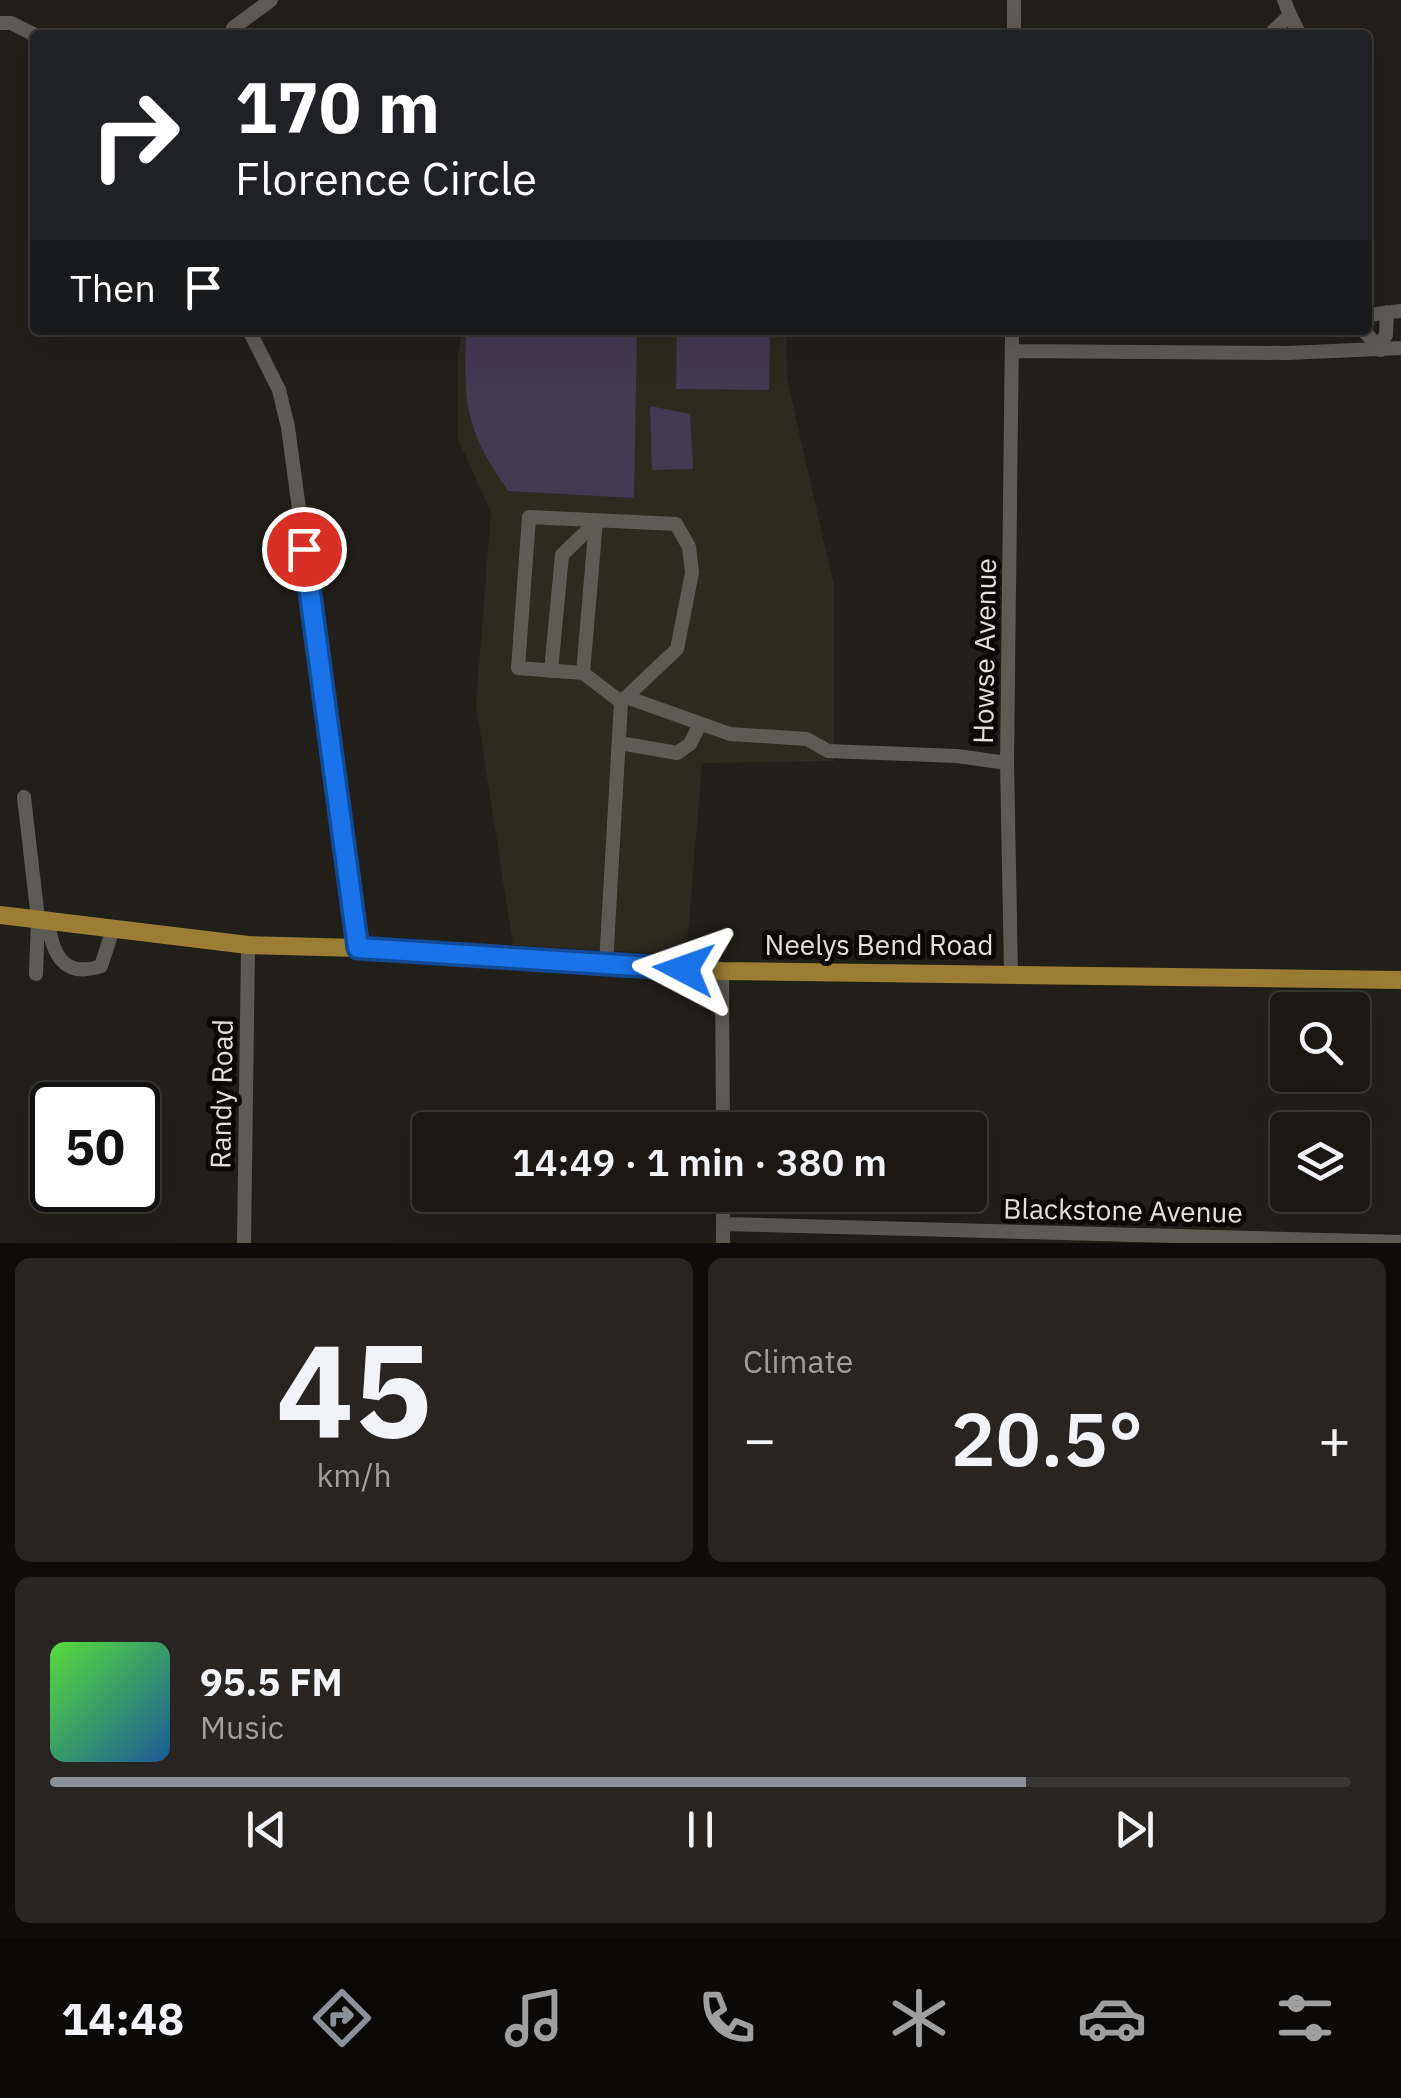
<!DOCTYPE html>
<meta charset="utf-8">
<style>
body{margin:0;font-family:"IBM Plex Sans",sans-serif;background:#272422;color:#f1f3f6;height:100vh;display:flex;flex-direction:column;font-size:38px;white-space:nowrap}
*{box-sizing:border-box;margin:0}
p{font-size:32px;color:#9f9fa0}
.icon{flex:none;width:55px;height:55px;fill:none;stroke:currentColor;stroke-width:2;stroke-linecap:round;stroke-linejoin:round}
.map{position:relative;height:1243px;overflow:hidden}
.details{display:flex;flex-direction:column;gap:15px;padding:15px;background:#0e0d0b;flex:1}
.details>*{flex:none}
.banner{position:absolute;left:30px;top:30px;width:1342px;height:305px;border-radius:10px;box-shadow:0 10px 40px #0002,0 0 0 2px #383634;background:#202124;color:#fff;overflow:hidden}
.controls{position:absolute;left:1270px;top:992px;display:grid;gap:20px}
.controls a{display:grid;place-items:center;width:100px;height:100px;border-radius:10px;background:#1a1714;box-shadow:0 10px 40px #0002,0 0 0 2px #383634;font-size:50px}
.speed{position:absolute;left:30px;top:1082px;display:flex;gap:20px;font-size:50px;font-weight:700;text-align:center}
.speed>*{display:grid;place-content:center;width:130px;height:130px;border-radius:50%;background:#1a1714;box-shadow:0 10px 40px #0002,0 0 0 2px #383634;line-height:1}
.speed .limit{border:5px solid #111;border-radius:15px;background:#fff;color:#111}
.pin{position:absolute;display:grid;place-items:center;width:85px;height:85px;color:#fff;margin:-42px;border:5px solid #fff;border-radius:50%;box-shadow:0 2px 10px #0007}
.me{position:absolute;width:110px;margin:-55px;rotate:274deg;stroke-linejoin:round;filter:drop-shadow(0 0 8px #0008)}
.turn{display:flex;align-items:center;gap:35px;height:210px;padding:0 40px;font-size:45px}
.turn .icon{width:130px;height:130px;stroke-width:2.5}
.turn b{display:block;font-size:70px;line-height:85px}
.then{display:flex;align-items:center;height:95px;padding:0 40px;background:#0003;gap:20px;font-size:38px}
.big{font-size:75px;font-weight:600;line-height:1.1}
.details .widget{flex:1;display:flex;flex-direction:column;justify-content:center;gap:15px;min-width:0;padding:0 35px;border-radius:15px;background:#272422}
.details .dial{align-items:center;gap:0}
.dial b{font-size:130px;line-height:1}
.song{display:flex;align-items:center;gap:30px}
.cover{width:120px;height:120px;border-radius:15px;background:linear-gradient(135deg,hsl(110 70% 55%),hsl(210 70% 35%))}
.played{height:10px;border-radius:5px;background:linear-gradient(90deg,#8c9099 75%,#383634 75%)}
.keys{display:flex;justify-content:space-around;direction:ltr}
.heat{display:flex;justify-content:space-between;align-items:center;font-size:55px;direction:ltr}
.details .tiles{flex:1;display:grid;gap:15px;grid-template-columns:1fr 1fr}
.widget:last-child{grid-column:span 2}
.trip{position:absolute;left:412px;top:1112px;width:575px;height:100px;border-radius:10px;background:#1a1714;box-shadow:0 10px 40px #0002,0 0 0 2px #383634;font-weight:600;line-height:100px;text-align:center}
.menu{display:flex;height:160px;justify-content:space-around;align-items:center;background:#0a0908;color:#9f9fa0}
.menu .icon{width:70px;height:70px}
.menu .selected{color:#8c9099}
.menu b{font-size:45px;color:#f1f3f6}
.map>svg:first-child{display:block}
</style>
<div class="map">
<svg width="1401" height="1243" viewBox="0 0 1401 1243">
<rect width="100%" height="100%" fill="#221f1a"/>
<!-- built -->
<path fill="#2f2a20" d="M462 330H786L787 379 834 586V761L702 763 686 955 513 945 476 705 491 512 458 439 457 363Z"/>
<!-- green -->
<path fill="#453851" d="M466 330H637L634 498 508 491C464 428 464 404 466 330Z
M677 330H770L769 390 676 389Z
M650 406 690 414 693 469 652 470Z"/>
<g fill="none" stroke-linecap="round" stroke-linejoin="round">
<!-- minor -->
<path stroke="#5e5b55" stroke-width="14" d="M1014 0V35
M1284 0 1290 15
M0 23H11L35 35
M233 28 271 0
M1269 35 1290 15 1300 35
M1368 315 1401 311
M249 330 279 390 288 427 358 948
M1363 330 1381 350
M1379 345 1386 335 1387 312
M1013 351 1288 353 1401 348
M551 671 562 555 596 522
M583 673 596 521
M626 697 730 734 807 739 828 751 957 756 1007 763
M620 743 677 753 690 744 700 724
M24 797 38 919 36 974
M48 921C52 953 63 979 101 966L113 929
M606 964 621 702 583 673 518 668 529 517 676 524 689 547 692 573 677 649 621 702
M722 971 723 1130
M1011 972 1007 763 1012 330
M723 1195V1243
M723 1224 1401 1242
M244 1243 248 945"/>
<!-- major -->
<path stroke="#9b7d33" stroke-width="18" d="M0 915 248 945 358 948 722 971 1401 980"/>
</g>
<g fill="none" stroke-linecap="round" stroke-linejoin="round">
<!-- route casing -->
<g stroke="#114b97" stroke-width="25">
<path id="route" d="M304 549 358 948 684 969"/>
</g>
<!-- route -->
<use href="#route" stroke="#1a73e8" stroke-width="18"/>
</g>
<g text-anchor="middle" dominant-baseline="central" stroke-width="10" stroke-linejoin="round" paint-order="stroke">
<!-- street labels -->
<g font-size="28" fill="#e2e0dd" stroke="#0a0907">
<text transform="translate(984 651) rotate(-89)">Howse Avenue</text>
<text x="879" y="944">Neelys Bend Road</text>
<text transform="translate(221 1094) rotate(-89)">Randy Road</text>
<text transform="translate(1123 1210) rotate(1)">Blackstone Avenue</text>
</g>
</g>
</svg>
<div class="controls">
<a><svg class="icon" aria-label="search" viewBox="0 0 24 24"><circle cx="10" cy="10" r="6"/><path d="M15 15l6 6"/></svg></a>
<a><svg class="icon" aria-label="layers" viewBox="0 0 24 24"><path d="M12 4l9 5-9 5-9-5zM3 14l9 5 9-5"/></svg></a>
</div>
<div class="speed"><div class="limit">50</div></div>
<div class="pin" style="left:304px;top:549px;background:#d93025"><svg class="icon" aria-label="arrive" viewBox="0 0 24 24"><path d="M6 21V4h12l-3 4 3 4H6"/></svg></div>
<svg class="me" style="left:684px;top:969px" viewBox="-20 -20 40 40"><path d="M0-17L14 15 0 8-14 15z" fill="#1a73e8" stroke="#fff" stroke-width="4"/></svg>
<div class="trip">14:49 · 1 min · 380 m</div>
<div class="banner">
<div class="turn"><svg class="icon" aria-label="right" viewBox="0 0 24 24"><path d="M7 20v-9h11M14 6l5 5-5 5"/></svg><div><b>170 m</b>Florence Circle</div></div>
<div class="then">Then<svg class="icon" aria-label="arrive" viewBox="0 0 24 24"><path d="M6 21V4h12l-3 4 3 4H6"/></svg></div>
</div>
</div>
<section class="details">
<div class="tiles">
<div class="widget dial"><b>45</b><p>km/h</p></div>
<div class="widget"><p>Climate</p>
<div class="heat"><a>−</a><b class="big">20.5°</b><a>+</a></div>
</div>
<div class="widget">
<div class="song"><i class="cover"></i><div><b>95.5 FM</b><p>Music</p></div></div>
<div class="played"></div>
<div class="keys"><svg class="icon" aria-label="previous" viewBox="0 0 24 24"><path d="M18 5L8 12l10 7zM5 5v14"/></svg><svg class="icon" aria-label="pause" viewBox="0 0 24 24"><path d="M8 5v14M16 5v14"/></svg><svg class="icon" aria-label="next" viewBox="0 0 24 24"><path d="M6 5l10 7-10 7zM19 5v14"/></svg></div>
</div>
</div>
</section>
<nav class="menu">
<b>14:48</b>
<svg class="icon selected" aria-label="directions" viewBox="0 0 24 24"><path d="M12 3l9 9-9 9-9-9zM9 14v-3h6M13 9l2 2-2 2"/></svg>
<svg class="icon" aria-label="music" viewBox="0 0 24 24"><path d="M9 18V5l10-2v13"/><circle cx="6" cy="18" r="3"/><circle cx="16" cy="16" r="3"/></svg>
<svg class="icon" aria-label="phone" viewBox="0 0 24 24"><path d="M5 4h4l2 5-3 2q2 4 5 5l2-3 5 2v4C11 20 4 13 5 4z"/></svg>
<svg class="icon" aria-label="climate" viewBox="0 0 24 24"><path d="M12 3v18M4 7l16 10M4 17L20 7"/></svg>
<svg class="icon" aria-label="car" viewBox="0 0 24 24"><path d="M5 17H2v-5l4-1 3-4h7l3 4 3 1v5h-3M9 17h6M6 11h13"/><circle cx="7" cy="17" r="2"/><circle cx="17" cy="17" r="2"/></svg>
<svg class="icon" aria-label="filters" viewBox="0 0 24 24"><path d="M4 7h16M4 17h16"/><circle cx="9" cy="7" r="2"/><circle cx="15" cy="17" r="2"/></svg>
</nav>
